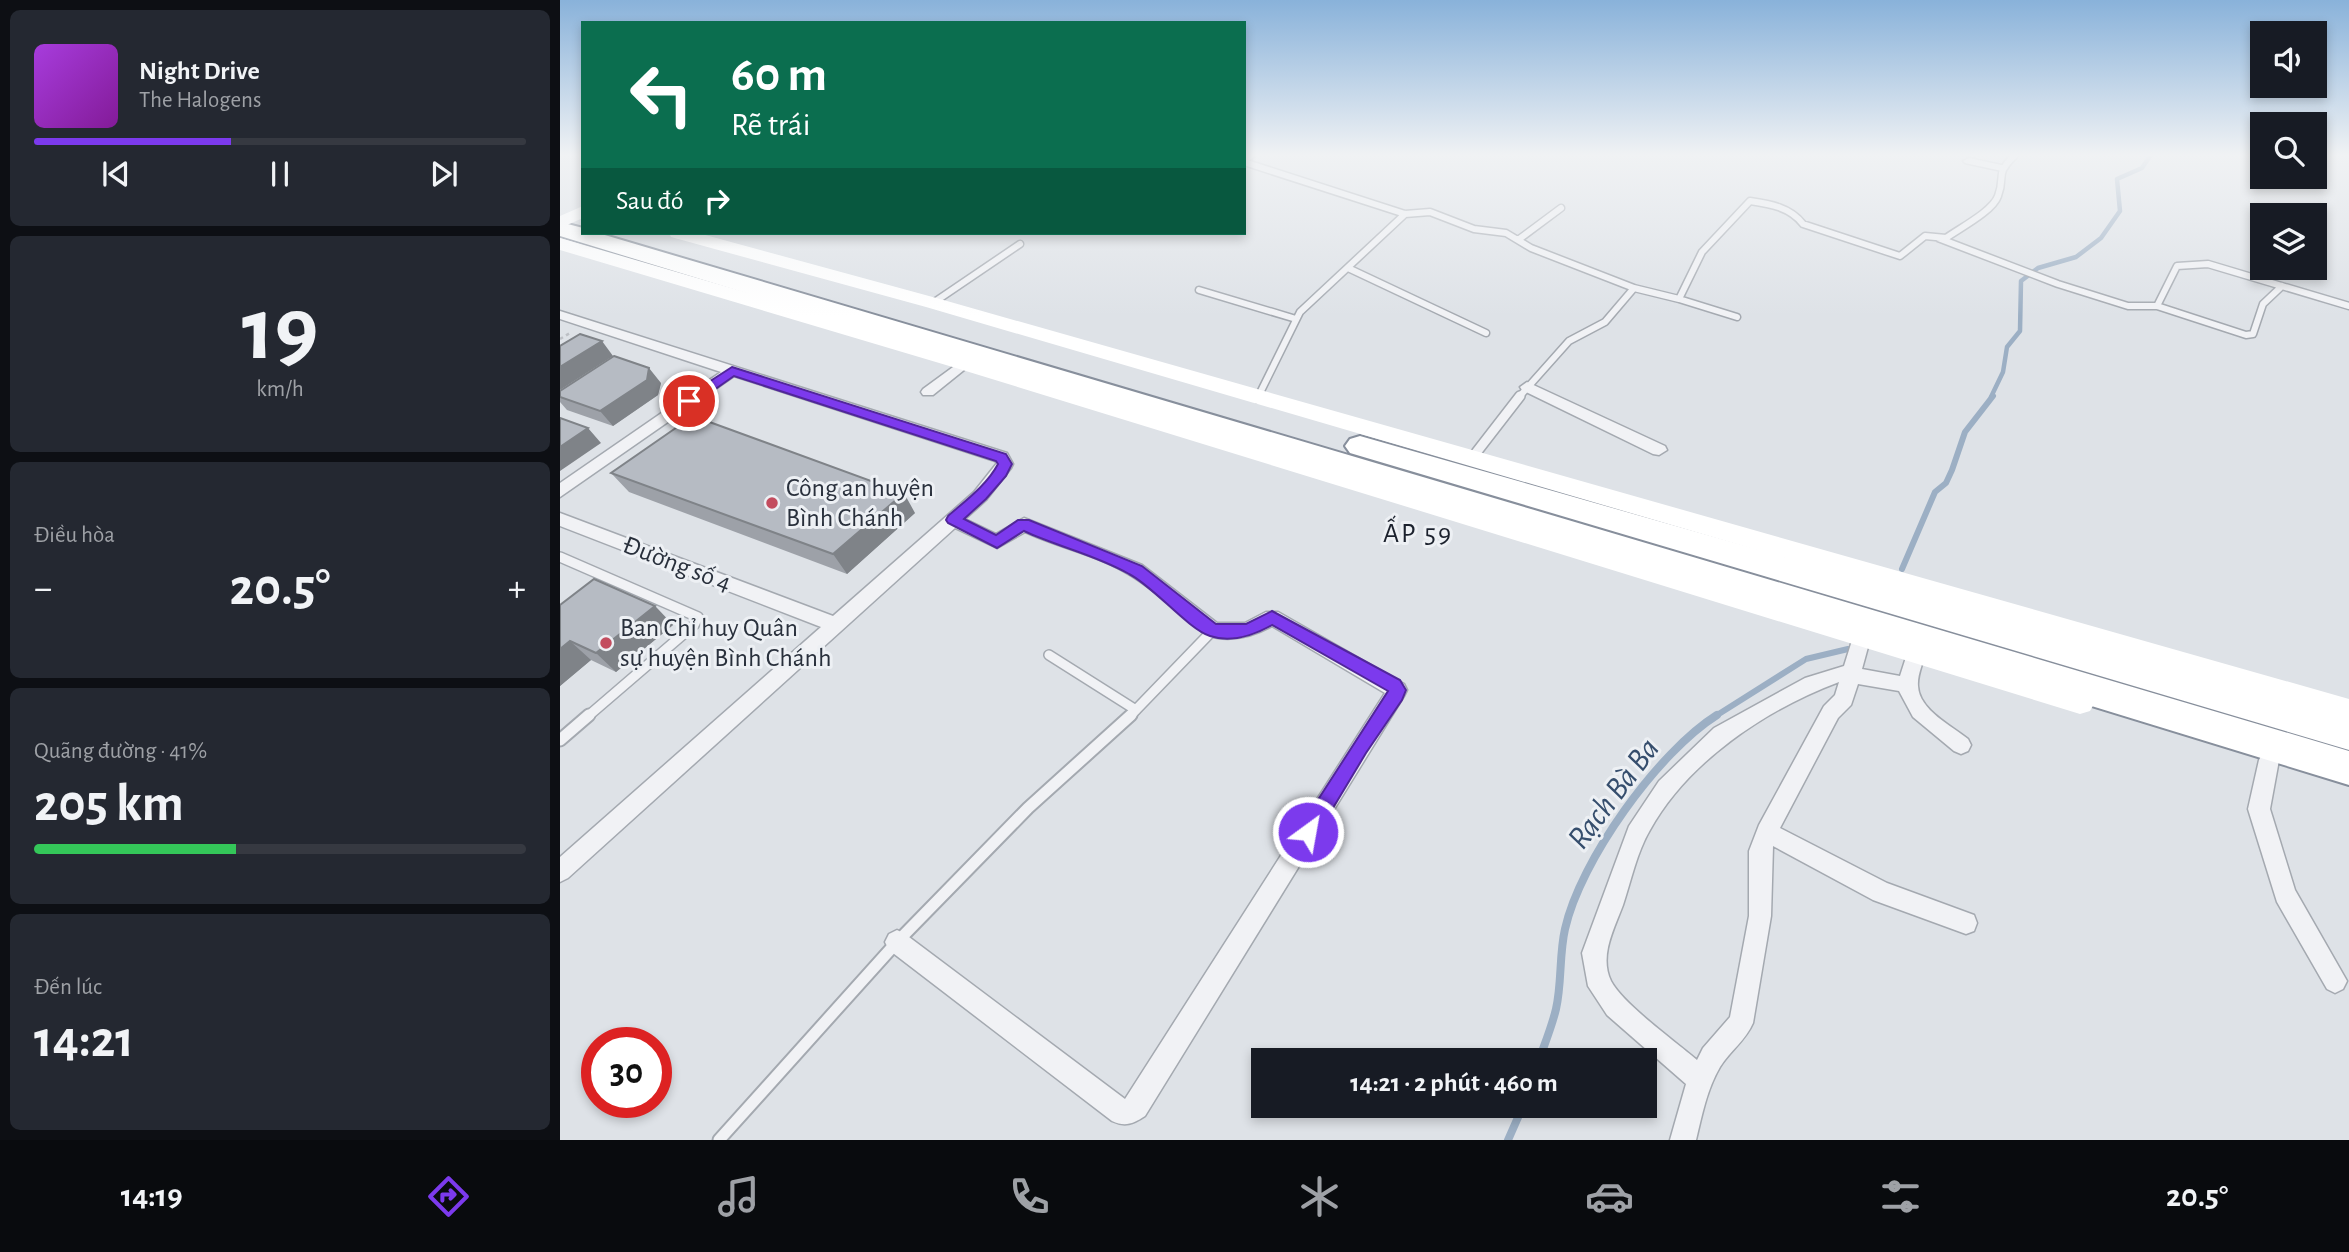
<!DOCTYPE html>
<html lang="vi">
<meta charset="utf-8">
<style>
body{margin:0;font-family:"Alegreya Sans",sans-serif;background:#242831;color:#f1f3f6;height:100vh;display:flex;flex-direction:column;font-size:26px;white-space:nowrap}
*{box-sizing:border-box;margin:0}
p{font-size:23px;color:#9ea1a6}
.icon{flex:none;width:38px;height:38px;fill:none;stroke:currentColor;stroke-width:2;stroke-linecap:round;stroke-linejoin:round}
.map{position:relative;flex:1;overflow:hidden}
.panel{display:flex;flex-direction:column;gap:10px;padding:10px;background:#0d0f14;width:560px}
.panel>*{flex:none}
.hud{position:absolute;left:21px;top:21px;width:665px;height:214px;border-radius:0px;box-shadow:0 4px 10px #0003;background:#0b6e4f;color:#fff;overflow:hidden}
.fabs{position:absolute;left:1690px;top:21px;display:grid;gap:14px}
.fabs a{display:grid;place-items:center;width:77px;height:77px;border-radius:0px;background:#171b24;box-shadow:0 4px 10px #0003;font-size:35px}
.speed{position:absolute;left:21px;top:1027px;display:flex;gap:14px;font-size:35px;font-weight:700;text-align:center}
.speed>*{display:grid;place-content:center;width:91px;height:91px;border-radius:50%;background:#171b24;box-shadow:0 4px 10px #0003;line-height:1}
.speed .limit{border:10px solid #d22;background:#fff;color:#111}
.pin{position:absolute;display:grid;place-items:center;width:60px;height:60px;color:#fff;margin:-30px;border:4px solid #fff;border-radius:50%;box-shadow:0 2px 7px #0007}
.me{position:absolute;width:77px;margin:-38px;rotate:32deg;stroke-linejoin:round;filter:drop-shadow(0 0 5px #0008)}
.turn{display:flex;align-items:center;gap:24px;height:147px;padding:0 35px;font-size:32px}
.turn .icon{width:91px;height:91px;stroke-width:2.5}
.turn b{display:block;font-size:49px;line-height:60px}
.then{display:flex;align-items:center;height:66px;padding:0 35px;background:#0003;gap:14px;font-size:26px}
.big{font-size:52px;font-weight:700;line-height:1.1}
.panel .widget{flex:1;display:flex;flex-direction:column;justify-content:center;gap:10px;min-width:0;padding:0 24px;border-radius:10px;background:#242831}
.panel .dial{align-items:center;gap:0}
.dial b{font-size:91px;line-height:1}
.song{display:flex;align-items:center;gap:21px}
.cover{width:84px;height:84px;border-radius:10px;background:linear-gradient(135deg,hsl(280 70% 55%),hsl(290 70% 35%))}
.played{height:7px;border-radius:4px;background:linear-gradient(90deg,#7c3aed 40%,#363941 40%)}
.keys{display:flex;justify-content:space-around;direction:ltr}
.heat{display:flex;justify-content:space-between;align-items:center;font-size:38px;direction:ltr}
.charge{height:10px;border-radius:5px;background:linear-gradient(90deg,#34c759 41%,#363941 0)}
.trip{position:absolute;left:691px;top:1048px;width:406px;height:70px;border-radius:0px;background:#171b24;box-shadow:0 4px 10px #0003;font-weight:700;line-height:70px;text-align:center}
.menu{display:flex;height:112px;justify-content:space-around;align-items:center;background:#090b0e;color:#9ea1a6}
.menu .icon{width:49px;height:49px}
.menu .active{color:#7c3aed}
.menu b{font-size:32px;color:#f1f3f6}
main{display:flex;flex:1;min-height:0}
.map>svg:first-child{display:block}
</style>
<main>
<section class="panel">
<div class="widget">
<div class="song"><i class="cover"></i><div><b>Night Drive</b><p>The Halogens</p></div></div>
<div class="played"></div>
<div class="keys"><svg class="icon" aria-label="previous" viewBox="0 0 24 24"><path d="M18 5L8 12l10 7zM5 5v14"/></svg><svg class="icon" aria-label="pause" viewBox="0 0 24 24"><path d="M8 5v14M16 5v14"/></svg><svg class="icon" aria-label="next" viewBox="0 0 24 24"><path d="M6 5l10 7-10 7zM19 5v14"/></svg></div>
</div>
<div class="widget dial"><b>19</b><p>km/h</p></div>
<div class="widget"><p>Điều hòa</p>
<div class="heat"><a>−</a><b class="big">20.5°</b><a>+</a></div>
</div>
<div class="widget"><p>Quãng đường · 41%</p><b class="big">205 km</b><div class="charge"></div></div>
<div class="widget"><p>Đến lúc</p><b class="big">14:21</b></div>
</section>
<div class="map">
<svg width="1789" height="1140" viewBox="0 0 1789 1140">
<rect width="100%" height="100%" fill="#dee2e7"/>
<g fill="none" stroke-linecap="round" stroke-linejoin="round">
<!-- stream-far2 -->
<path stroke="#9cafc4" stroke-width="4.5" d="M1431 397 1443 372 1447 347 1460 331 1461 281 1478 268 1516 257 1541 238 1560 211 1557 179 1582 168 1590 156"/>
<!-- stream-far1 -->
<path stroke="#9cafc4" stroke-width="6" d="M1342 569 1375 492 1386 483 1392 470 1405 432 1433 396
M1154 717 1246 659 1288 649"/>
<!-- stream -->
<path stroke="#9cafc4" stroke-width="8" d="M979 1060C985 1043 992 1026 996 1009 1002 983 999 955 1005 929 1020 861 1098 752 1157 715
M948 1140 963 1106"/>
<!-- lane-far2 casing -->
<g stroke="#a4a9b0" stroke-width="9">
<path id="lane-far2" d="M684 162 845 214 870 212 914 229 946 233 971 248 1074 288 1045 322 1009 341 959 397
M1378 238 1498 284 1568 306H1597L1686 335 1693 334 1703 304 1722 286
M958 240 1001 208
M788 268 926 333
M1074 288 1119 299 1142 252 1190 201C1210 204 1230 207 1243 224L1340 256 1365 236 1386 238C1400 228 1433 211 1438 196 1446 175 1434 176 1454 156
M639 290 736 319
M1119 299 1177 317
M373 303 460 244
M1597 306 1617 266 1648 264 1789 306
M698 397 740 312 845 214"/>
</g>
<!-- lane-far1 casing -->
<g stroke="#a4a9b0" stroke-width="12">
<path id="lane-far1" d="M698 398 699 396
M912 458 960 396
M0 557 138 617 134 625 27 717
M489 655 576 710
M569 717 653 630"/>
</g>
<!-- lane casing -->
<g stroke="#a4a9b0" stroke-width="15">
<path id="lane" d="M0 740 29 715
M159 1140 337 942 468 808 571 715"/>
</g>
<!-- street casing -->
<g stroke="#a4a9b0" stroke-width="3">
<path id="street" d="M684 156H695L684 164Z
M1409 158 1446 166 1448 168 1442 171 1405 163 1403 161Z
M0 311 447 453 453 464 451 468 426 500 405 519 436 534 464 518 582 565 657 623H685L706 612H718L844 684 847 690 844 696 585 1116C573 1124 565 1127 552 1121L329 950 325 942 329 934 337 930 345 934 565 1099 825 693 712 626C692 637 669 643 646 635 622 616 597 591 570 575 538 555 499 548 465 532L437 548 395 528 8 878 0 882V857L261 627 0 526V513L273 616 414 492 437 463 435 461 174 376 0 497V483L161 372 0 319Z
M404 359 411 363 409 366 373 395H363L361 392 363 389Z
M967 382 1105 446 1107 450 1099 455 1093 454 962 390 960 387Z
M1302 629 1309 631 1311 636 1302 669 1340 676 1349 648 1356 645 1363 648 1365 653C1363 664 1357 675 1358 686 1359 710 1392 726 1408 739L1411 745 1408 751 1401 754 1394 751 1353 717 1339 691 1298 684 1291 705 1278 718 1220 828 1327 883 1414 915 1417 923 1414 931 1406 934 1313 900 1213 846 1211 916 1193 1023C1186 1040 1170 1051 1160 1067 1147 1089 1142 1115 1136 1140H1110L1126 1084 1047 1015 1028 986 1022 953 1069 826 1099 781 1154 728 1245 678 1284 666 1295 631ZM1279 682 1275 695 1264 706 1199 825 1189 851V916L1170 1017 1143 1048 1137 1060C1116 1042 1063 1004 1051 981 1039 956 1054 929 1063 905 1071 881 1077 852 1090 830 1128 761 1207 709 1279 682Z
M1709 751 1716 754 1719 760 1710 809 1735 890 1787 981 1783 989 1775 993 1767 989 1717 902 1688 809 1699 760 1702 754Z"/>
</g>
<!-- highway casing -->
<g stroke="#878f9c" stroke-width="4">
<path id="highway" d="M0 222 23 228V233H38L1789 751V785L0 236Z
M800 436 1789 718V750L790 453 785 446 790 439Z"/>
</g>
<!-- path -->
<path stroke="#bdc0c5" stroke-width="2.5" stroke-dasharray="3.5 3.5" stroke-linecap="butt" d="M0 339 10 333"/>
<!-- lane-far2 -->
<use href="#lane-far2" stroke="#f1f2f5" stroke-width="6"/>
<!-- lane-far1 -->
<use href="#lane-far1" stroke="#f1f2f5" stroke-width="9"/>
<!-- lane -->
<use href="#lane" stroke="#f1f2f5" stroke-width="11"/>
<!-- street -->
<use href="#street" fill="#f1f2f5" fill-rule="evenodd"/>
<!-- secondary -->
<path fill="#fff" fill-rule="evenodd" d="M23 206V218L0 228V216Z
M109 233H138L380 299 1789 699V723L366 307 111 237Z
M0 238 412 358 1520 690 1530 693 1535 702 1530 711 1520 714 396 368 0 250Z"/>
<!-- highway -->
<use href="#highway" fill="#fff" fill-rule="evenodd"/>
</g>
<!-- wall -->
<path fill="#9da1a8" d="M101 383 98 395 53 426 7 410 0 402V391Z
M51 473 355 513 287 574 69 492Z
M0 605 95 606 113 625 56 672 31 660 0 686Z"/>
<!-- shaded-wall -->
<path fill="#7f8388" d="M42 341 53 356 0 390V367Z
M89 368 101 383 98 395 53 426 40 411Z
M28 428 41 443 0 471V447Z
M344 493 355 513 287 574 273 554Z
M95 606 113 625 56 672 36 653Z
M10 641 31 660 0 686V649Z"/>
<!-- building -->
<path fill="#b6bbc3" stroke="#7f8388" stroke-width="2" d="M20 334 42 341 0 367V346Z
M54 356 89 368 87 380 40 411 0 397V391Z
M133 416 344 493 273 554 51 473Z
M0 418 28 428 0 447Z
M34 579 95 606 36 653 10 641 0 649V605Z"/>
<!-- sky -->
<linearGradient id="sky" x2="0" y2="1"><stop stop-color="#89b2da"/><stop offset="0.49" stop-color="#f0f2f4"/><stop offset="1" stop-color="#f0f2f4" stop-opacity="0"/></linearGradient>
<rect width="1789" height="316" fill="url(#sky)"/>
<!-- route -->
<path fill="#7c3aed" stroke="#51269a" stroke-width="2" d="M172 367 446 454 452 464 446 476 426 499 404 519 436 535 458 520H469L582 566 656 624H686L712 611 840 680 846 690 842 700 806 753 755 838 748 841 741 838 738 832 741 826 828 691 712 625C694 635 671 643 650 636 628 629 593 586 569 574 536 555 498 547 464 531L437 548 388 523 386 520 388 516C405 501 427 485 438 464L436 461 174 376 134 404H124V398Z"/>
<!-- markers -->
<g fill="#c34c5e" stroke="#edf0f4" stroke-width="2.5">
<circle cx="212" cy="503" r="7"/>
<circle cx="46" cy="643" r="7"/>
</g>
<g text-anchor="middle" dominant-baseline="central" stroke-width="6" stroke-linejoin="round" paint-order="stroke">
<!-- poi labels -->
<g font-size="26" fill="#29303c" stroke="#edf0f4" text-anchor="start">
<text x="226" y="488">Công an huyện<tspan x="226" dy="30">Bình Chánh</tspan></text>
<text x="60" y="628">Ban Chỉ huy Quân<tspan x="60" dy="30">sự huyện Bình Chánh</tspan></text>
</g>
<!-- street labels -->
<g font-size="26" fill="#29303c" stroke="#edf0f4">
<text transform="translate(117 564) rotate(21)">Đường số 4</text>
</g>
<!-- neighbourhood labels -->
<g font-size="28" letter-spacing="2" fill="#1b212d" stroke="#edf0f4">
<text x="858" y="534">ẤP 59</text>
</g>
<!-- near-water labels -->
<g font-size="33" font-style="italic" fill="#364e6d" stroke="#edf0f4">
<text transform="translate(1054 794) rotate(-53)">Rạch Bà Ba</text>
</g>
</g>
</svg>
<div class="fabs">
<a><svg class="icon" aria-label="sound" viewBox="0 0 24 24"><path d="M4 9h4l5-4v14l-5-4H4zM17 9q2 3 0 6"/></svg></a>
<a><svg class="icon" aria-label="search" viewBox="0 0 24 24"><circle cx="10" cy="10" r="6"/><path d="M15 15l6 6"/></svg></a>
<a><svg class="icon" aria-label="layers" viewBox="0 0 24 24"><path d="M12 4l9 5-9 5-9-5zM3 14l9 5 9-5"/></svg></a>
</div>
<div class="speed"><div class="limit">30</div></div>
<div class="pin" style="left:129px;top:401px;background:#d93025"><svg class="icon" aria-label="arrive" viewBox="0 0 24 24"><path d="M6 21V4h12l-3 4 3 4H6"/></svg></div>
<svg class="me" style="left:748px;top:832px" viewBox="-20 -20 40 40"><circle r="17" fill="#7c3aed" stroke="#fff" stroke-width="3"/><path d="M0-11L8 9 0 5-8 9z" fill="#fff"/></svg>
<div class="trip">14:21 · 2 phút · 460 m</div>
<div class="hud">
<div class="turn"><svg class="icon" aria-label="left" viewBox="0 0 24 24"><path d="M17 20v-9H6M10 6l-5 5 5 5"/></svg><div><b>60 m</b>Rẽ trái</div></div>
<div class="then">Sau đó<svg class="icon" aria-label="right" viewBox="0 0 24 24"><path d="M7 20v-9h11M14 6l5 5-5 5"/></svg></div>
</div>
</div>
</main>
<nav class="menu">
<b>14:19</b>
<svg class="icon active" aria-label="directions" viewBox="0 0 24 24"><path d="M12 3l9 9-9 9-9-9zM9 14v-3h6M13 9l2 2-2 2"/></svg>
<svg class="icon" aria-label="music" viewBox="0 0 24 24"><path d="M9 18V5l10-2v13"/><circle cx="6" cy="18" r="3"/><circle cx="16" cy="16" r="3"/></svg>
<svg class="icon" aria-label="phone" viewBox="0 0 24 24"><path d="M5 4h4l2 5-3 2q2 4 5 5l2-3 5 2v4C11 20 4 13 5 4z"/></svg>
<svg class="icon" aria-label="climate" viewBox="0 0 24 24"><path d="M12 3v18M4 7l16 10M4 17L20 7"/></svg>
<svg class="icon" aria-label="car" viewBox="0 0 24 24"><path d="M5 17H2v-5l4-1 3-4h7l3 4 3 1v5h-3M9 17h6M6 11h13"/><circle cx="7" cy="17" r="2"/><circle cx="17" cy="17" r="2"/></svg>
<svg class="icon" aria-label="filters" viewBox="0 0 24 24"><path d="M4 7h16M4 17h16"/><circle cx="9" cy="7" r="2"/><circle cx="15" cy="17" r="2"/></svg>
<b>20.5°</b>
</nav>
